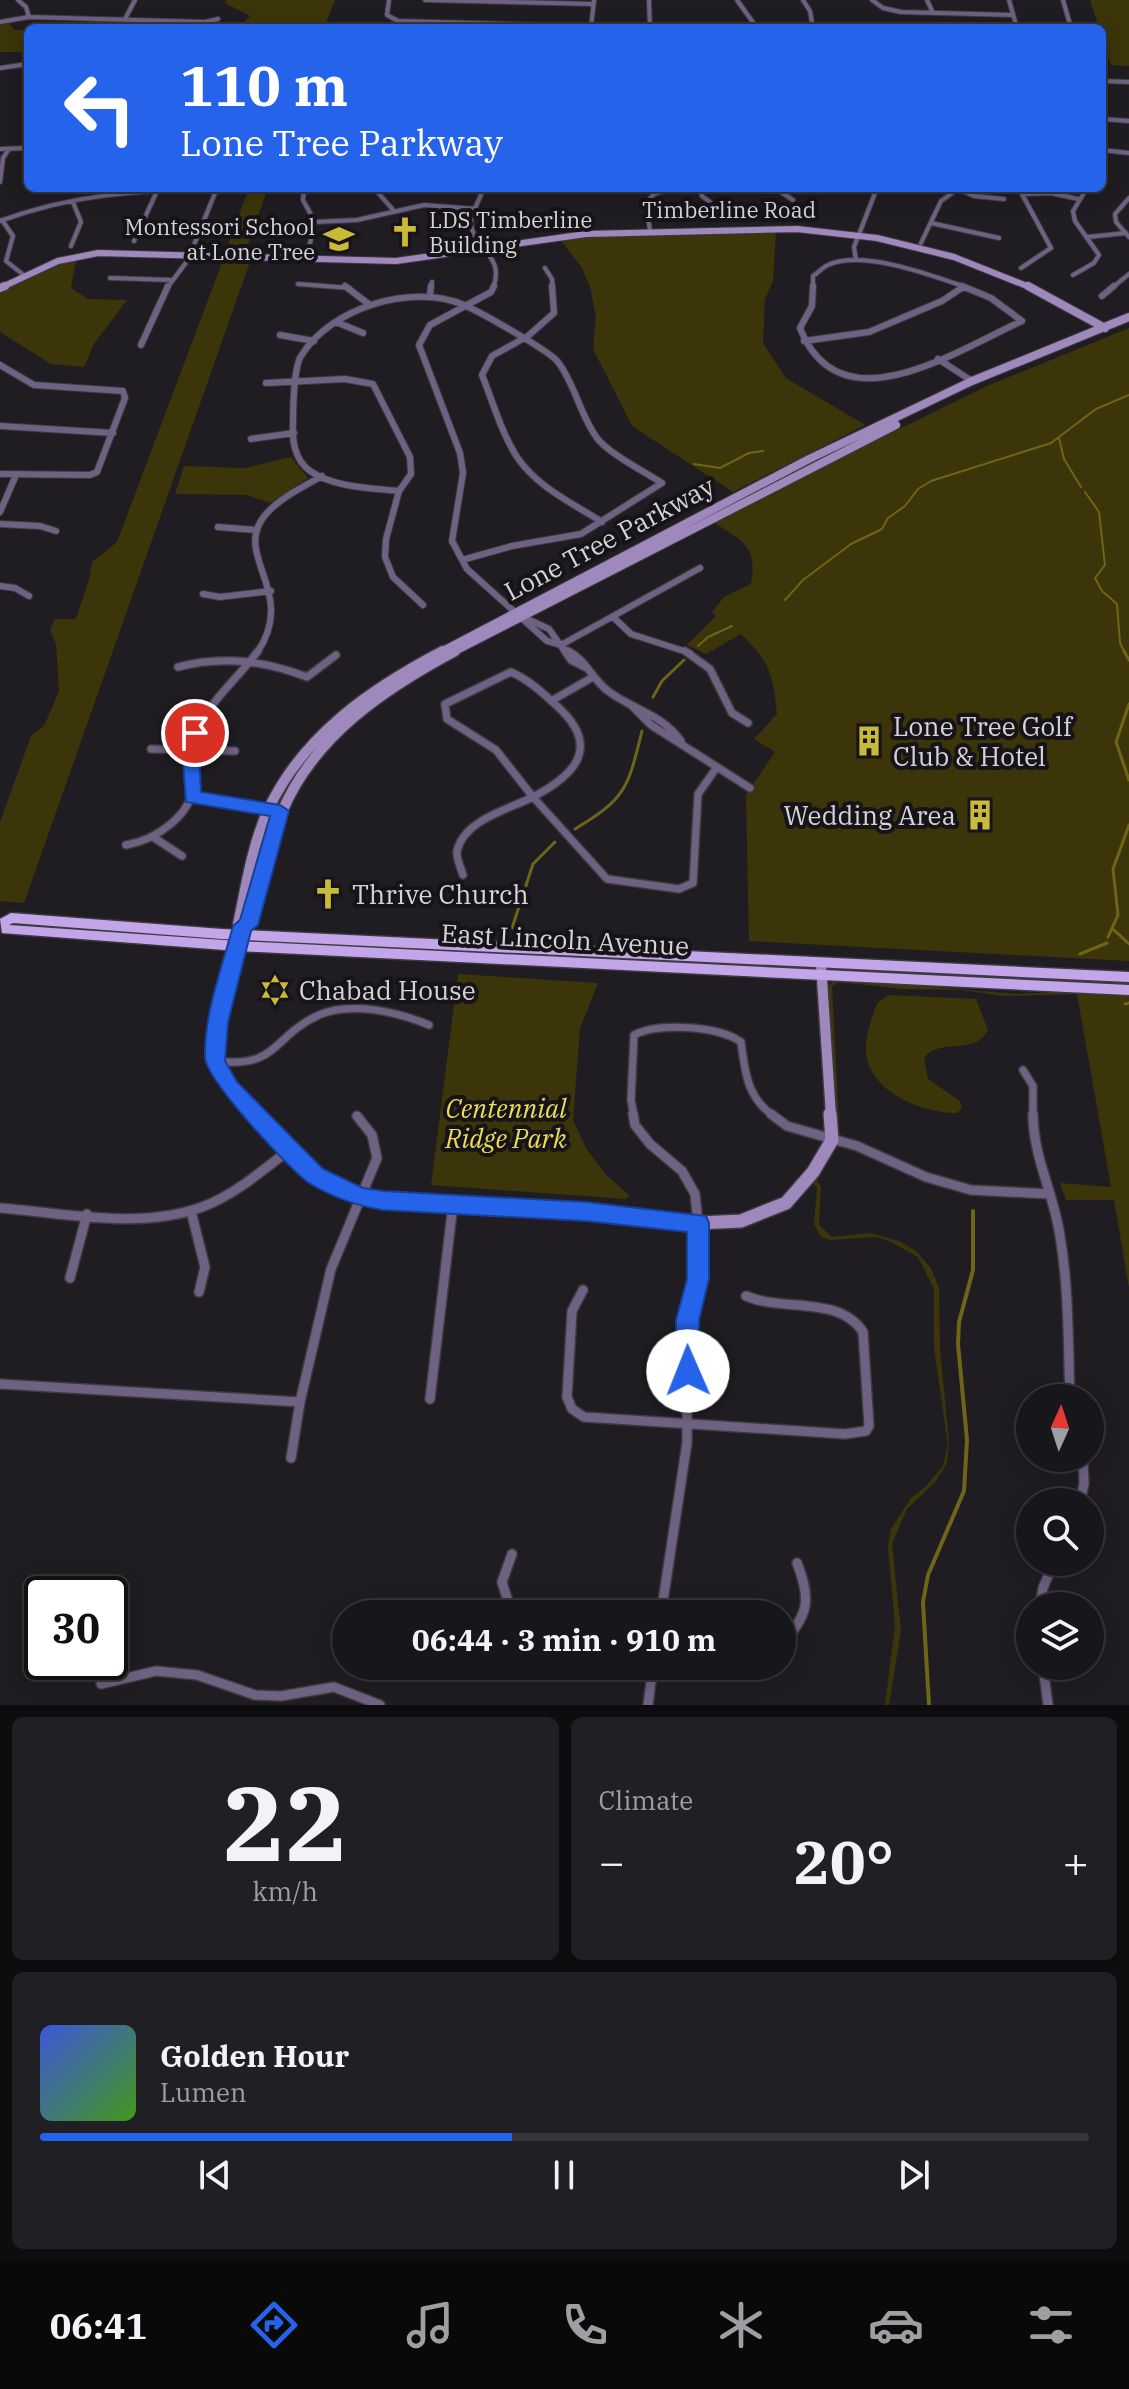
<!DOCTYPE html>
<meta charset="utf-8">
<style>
body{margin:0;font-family:"IBM Plex Serif",serif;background:#201f23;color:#f1f3f6;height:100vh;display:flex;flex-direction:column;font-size:30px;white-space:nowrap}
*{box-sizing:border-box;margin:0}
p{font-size:26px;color:#9e9fa2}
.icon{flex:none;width:44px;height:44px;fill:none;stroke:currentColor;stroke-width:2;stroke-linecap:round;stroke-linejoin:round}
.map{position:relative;height:1705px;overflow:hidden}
.details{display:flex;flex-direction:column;gap:12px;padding:12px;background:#0d0c0e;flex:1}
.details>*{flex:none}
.top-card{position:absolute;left:24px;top:24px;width:1082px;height:168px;border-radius:12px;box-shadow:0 4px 20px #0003,0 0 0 2px #363539;background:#2563eb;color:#fff;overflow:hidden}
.needle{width:52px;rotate:3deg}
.fabs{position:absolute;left:1016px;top:1384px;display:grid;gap:16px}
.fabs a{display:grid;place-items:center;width:88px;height:88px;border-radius:50%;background:#17161a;box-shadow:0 4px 20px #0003,0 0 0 2px #363539;font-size:40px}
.speed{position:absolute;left:24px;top:1576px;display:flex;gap:16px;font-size:40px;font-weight:700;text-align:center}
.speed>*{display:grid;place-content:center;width:104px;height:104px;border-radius:50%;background:#17161a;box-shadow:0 4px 20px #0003,0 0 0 2px #363539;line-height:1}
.speed .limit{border:4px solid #111;border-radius:12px;background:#fff;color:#111}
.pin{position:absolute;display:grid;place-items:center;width:68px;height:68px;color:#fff;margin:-34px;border:4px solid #fff;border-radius:50%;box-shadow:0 2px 8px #0007}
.me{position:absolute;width:88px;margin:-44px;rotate:359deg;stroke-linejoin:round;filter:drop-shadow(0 0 6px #0008)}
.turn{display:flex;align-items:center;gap:28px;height:168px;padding:0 24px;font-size:36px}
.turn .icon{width:104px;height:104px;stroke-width:2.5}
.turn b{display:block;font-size:56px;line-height:68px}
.big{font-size:60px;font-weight:700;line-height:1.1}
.details .tile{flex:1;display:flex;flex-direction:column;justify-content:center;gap:12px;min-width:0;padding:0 28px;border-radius:12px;background:#201f23}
.details .dial{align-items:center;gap:0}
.dial b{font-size:104px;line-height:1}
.song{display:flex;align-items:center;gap:24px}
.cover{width:96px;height:96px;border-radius:12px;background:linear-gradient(135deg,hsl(230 70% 55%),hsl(100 70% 35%))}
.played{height:8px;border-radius:4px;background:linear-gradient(90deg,#2563eb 45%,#363539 45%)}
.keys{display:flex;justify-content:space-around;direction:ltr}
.heat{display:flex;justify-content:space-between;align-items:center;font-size:44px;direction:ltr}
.details .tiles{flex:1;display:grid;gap:12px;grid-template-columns:1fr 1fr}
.tile:last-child{grid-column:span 2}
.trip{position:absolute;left:332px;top:1600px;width:464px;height:80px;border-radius:40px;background:#17161a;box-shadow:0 4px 20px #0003,0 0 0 2px #363539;font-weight:700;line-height:80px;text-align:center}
.tabs{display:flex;height:128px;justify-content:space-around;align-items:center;background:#09090a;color:#9e9fa2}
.tabs .icon{width:56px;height:56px}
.tabs .on{color:#2563eb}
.tabs b{font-size:36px;color:#f1f3f6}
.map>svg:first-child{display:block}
</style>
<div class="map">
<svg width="1129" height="1705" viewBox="0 0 1129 1705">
<rect width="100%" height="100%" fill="#1f1d22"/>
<!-- green -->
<path fill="#3b3509" d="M227 0H335L324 28H239L250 16 225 3Z
M1090 0H1129V66L1111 65 1102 39V28H1099Z
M9 23 14 30H28V52H0V25Z
M249 188H268L246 250H226Z
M776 230 773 281 765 299 763 343 786 378 865 425 733 492 632 426 593 349 596 317 590 287 582 268 559 238Z
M76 260 71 288 88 299 127 300 94 344 84 367 51 364 0 332V293L47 269Z
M223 260 250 262 24 903 0 901V822L31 736 44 726 59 691 56 644 50 630 55 619H76L90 576 92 562 117 542Z
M1129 328V961L749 941 746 795 775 752 754 739 777 714C773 674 770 662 741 634L706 654 687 645 716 616 712 612 724 597 751 584C758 544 742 542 712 521L987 386Z
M291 457 308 478 270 503 247 495 175 494 184 466 244 468Z
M458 974 598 983 580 1029 573 1120 586 1148 606 1175 629 1195 626 1199 431 1185Z
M837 979 1017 994 1076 991 1129 994V1288L1114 1200H1066L1060 1183 1111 1187 1077 994 1004 996 961 990 902 989 839 982 832 986 839 1122 833 1154 817 1181 821 1186 819 1225 832 1237 870 1233 899 1241 916 1251 931 1268 939 1288 940 1349 949 1442 947 1463 935 1482 907 1509 892 1544 901 1631 889 1705H885L895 1626 888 1547 891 1529 911 1498 926 1486 943 1466 948 1445 934 1348V1289L918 1257 889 1241 876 1237 830 1240 821 1237 814 1224 817 1187 812 1182 835 1126 828 986Z
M889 995 976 999 988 1030C974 1057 941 1036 924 1058L928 1079 960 1101 962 1108 957 1113C923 1113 868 1092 866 1051 865 1035 872 1018 877 1003Z"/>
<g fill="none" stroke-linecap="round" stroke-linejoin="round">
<!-- stream-far2 -->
<path stroke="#6f6518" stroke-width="2" d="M1059 438 1064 459 1081 487
M694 464 720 468 749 453 763 451
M1085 492 1099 512 1105 565 1095 578 1102 591 1117 604 1120 643 1125 653
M785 600 803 580 851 544 882 529 888 518 905 506 918 489 931 481 1051 443 1096 409 1129 395
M698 646 708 637 732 626"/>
<!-- stream-far1 -->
<path stroke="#6f6518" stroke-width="3" d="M1124 651 1129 660
M653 697 662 681 684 660
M1129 704 1116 742 1129 780
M575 829C627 798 628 787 642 731
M512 928 533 864 555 842
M1114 930 1129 944
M1108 937 1118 915 1113 869 1129 825
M1080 954 1107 943
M1125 1004 1129 1003"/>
<!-- stream -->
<path stroke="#6f6518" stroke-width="4" d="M929 1705 923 1602 928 1575 964 1491 967 1440 958 1344 959 1322 973 1270V1211"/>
<!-- street-far3 casing -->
<g stroke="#3c3a3f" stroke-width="6">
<path id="street-far3" d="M18 0 26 7 29 17
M389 0 387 15 398 21 658 28
M425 0 593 4
M649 0 650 28
M737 0 757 28
M803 0 810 11 813 28
M872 0 883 8 901 12 1013 15
M927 0 933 13
M1009 0 1017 28
M1063 0 1071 28
M125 19 135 0
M0 22 29 17 205 22 218 19
M591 27 594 1
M0 68 28 64
M1102 81 1129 82
M1102 119 1129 121
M0 149 28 148
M1102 150 1129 153
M0 182 3 158 9 149
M304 188 303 200 315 222 306 260
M374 188 394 211
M483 188C481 200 470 212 471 224 473 248 506 256 493 288
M700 188 702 196 710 202
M775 188 793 200
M958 189 974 196 1004 199
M1129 198 1115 214 1116 222 1129 237
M2 220 13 236 6 261 25 276
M0 221C70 195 142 189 216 190
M315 222 357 220 424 205 476 209
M931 223 999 238
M288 227H314
M650 231 646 203 654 194 672 188
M1088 237 1126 233
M134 241 158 189
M921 243 941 201 959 188
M71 246 81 222 73 202
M856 260 854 247 877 188
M545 268 552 279 553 288
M1021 268 1051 248 1022 194 1051 193 1078 199
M1073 275 1094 263 1099 255 1075 221 1073 211 1087 188
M110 278 171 280
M298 284 350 288
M167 288 188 260 217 188
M431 288 432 282
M813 288V276C818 273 823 267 828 265 862 249 934 276 968 288
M1112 288 1129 274"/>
</g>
<!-- street-far2 casing -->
<g stroke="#3c3a3f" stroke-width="8">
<path id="street-far2" d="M345 286 370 305
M494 286 491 292 430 325 419 345 460 453 463 473 452 541 467 569 547 641 561 645
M552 286 554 313 528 336 492 356 482 375C493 402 501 432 517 457 537 487 572 503 602 522
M813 286 812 306 800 328C840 430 957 350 1022 321L991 298 962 286
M430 295 431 286
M1102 296 1114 286
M336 322 363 333
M280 335 314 341
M804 341 869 332 942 301 963 287
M141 345 168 286
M938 359 972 381
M0 365 34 385 123 391 125 398 97 472 90 475 0 474
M266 383 345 379 373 384 410 457 411 474 399 491 386 539 385 557 393 577 423 605
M0 426 113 433
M251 439 294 433
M399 491C371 488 335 488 310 471 294 459 292 440 293 422 293 407 294 367 301 356 331 307 413 283 464 305 480 312 550 351 558 362 575 384 580 415 597 438 608 453 645 472 662 483L581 534 512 546 462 560
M0 512 16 475
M0 524 40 526 56 531
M218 527 256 530
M0 586 15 588 29 596
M203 594 220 597 271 591
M523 617 549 629 566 653
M613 617 631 634 690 653
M561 645 700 568
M564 649 572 653
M257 653C299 591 230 555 266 514 281 497 303 487 322 476"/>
</g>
<!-- street-far1 casing -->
<g stroke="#3c3a3f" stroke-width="10">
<path id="street-far1" d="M565 651 571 660 585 667
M568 651C586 660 592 679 608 691 633 710 662 714 681 741
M685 651 710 669 732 713 748 723
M178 667C223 655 264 661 307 677L336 655
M511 672C529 680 543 693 557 706 601 746 577 774 533 797L496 750 447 719 445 704Z
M551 701 593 677
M631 705 651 725 750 788
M151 749 235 751
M192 797 280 811
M533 797 607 879 679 889 693 883 698 794 717 767
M153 837 182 856
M126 845C156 840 192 815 194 783 195 764 189 745 198 728 212 699 239 677 258 651
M463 875C461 868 456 858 457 851 464 820 509 809 533 797
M215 1061C279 1069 272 1036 319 1015 351 1001 398 1012 429 1025
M1023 1070 1033 1086V1116
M634 1116 631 1100 634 1035C658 1022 720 1026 741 1042 745 1072 747 1098 774 1116"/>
</g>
<!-- street casing -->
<g stroke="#3c3a3f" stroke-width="12">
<path id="street" d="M633 1114 635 1125 650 1144 682 1171 695 1194 698 1223V1279L687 1320V1443L661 1614
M771 1114 787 1126 857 1146 926 1177 971 1190 1050 1194
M1033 1114C1033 1157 1054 1194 1060 1236 1069 1289 1068 1344 1070 1398
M0 1208C65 1213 139 1230 202 1207 234 1195 262 1171 289 1150
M191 1211 205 1267 199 1292
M70 1278 87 1214
M583 1290 572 1311 567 1397 572 1409 584 1417 845 1434 866 1431 869 1426 863 1332C839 1295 783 1312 746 1296
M0 1384 300 1402
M430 1399 453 1204
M291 1458 300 1402 331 1269 377 1158 372 1135 357 1116
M1080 1502 1084 1484 1083 1458
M512 1554 502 1582 512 1614
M1040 1606 1043 1588 1054 1562
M782 1645C808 1614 812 1601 797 1563
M637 1666 717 1674 753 1666
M1043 1666 1048 1705
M101 1684 156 1671 197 1675 255 1695 281 1696 334 1687 380 1705
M648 1705 653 1666"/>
</g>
<!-- secondary-far3 casing -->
<g stroke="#3c3a3f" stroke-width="8">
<path id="secondary-far3" d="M0 288 58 261 98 253 396 261 586 234 797 229 877 238 954 257 1032 288"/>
</g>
<!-- secondary-far2 casing -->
<g stroke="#3c3a3f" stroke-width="10">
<path id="secondary-far2" d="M1028 286 1105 328
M0 288 5 286
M439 653 809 459 972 381 1129 317
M451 653 896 425"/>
</g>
<!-- secondary-far1 casing -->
<g stroke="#3c3a3f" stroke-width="13">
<path id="secondary-far1" d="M243 926 248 925C258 887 267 848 282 812 314 736 384 689 455 651
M821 964 831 1116
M256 1116C241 1101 221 1082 215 1061 205 1022 234 964 243 926L238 924C246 886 252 846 268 810 303 735 372 688 443 651"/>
</g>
<!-- secondary casing -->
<g stroke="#3c3a3f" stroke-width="16">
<path id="secondary" d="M254 1114C286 1149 318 1185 365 1198L586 1212 698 1223 741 1221 786 1203 813 1172 832 1140 830 1114"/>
</g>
<!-- primary casing -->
<g stroke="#3c3a3f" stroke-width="3">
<path id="primary" d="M11 913 222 929 1129 972V982L222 939 13 923 9 925 238 941 1129 985V995L238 951 2 933 0 919Z"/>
</g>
<!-- street-far3 -->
<use href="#street-far3" stroke="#6f6182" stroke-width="4"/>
<!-- street-far2 -->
<use href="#street-far2" stroke="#6f6182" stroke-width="6"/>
<!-- street-far1 -->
<use href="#street-far1" stroke="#6f6182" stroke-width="7"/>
<!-- street -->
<use href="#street" stroke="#6f6182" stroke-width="9"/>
<!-- secondary-far3 -->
<use href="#secondary-far3" stroke="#9e88bc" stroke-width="6"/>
<!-- secondary-far2 -->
<use href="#secondary-far2" stroke="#9e88bc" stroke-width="8"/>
<!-- secondary-far1 -->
<use href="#secondary-far1" stroke="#9e88bc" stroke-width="10"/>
<!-- secondary -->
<use href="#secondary" stroke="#9e88bc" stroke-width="13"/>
<!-- primary -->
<use href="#primary" fill="#c3a5ea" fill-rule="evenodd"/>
</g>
<!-- route -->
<path fill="#2563eb" stroke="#184099" stroke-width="2" d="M195 727 204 733 199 750 201 792 280 805 289 811 258 925 251 931 228 1022 225 1061 237 1082 323 1169 363 1188 383 1191 586 1202 706 1216 709 1223V1279L699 1320 700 1371 696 1379 688 1382 680 1379 676 1371V1320L687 1279V1232L586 1221 383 1210C358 1206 332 1197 309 1183 289 1169 206 1080 205 1057 204 1014 222 968 233 926L240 920 270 816 186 802 182 750 186 733Z"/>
<!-- icons -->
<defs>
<g id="church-bare" transform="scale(2.4)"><path d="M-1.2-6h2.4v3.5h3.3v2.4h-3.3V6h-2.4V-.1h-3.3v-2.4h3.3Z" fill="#caba3a" stroke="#161319" stroke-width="2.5" paint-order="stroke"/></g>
<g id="school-bare" transform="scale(2.4)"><path d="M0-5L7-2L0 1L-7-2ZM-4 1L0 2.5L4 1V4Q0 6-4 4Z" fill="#caba3a" stroke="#161319" stroke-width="2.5" paint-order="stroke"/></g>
<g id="building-bare" transform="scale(2.4)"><path d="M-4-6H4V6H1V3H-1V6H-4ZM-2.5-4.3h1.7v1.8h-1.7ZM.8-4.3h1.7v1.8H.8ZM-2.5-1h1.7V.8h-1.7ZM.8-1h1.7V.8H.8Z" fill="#caba3a" stroke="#161319" stroke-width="2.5" paint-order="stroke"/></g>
<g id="synagogue-bare" transform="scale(2.4)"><path d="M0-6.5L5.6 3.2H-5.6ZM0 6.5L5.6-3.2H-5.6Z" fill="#caba3a" stroke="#161319" stroke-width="2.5" paint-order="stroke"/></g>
</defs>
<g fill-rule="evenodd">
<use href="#church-bare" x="405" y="232"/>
<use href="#school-bare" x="339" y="239"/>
<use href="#building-bare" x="869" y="741"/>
<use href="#building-bare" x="980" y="815"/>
<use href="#church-bare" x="328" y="894"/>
<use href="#synagogue-bare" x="275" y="990"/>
</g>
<g text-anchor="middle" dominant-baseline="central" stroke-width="8" stroke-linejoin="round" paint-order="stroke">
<!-- far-street labels -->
<g font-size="22" fill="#d4d3d6" stroke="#161319">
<text x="729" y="209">Timberline Road</text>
</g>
<!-- far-poi labels -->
<g font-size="22" fill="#d4d3d6" stroke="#161319" text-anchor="start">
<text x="429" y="219">LDS Timberline<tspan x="429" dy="25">Building</tspan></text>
<text x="315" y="226" text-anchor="end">Montessori School<tspan x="315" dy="25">at Lone Tree</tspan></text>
</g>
<!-- street labels -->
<g font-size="26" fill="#d4d3d6" stroke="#161319">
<text transform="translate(609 538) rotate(-28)">Lone Tree Parkway</text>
<text transform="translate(565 939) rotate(3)">East Lincoln Avenue</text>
</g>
<!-- poi labels -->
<g font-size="26" fill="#d4d3d6" stroke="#161319" text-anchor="start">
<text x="893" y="726">Lone Tree Golf<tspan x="893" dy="30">Club &amp; Hotel</tspan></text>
<text x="956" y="815" text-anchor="end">Wedding Area</text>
<text x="352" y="894">Thrive Church</text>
<text x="299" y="990">Chabad House</text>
</g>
<!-- park labels -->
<g font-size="26" font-style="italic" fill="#ebdb59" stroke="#161319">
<text x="506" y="1108">Centennial<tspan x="506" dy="30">Ridge Park</tspan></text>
</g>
</g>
</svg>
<div class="fabs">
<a><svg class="needle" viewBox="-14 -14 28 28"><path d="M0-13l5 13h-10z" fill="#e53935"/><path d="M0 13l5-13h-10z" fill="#9e9fa2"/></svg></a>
<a><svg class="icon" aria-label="search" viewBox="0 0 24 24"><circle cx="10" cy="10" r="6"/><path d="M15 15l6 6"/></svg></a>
<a><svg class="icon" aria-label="layers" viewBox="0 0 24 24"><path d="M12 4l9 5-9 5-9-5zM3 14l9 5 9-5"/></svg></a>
</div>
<div class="speed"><div class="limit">30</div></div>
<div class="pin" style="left:195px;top:733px;background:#d93025"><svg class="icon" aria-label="arrive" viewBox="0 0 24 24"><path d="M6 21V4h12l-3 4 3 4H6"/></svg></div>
<svg class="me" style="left:688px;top:1371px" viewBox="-20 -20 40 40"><circle r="19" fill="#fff"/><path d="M0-13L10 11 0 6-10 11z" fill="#2563eb"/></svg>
<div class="trip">06:44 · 3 min · 910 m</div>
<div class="top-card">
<div class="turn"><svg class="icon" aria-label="left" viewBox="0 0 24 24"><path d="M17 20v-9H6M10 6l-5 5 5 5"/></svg><div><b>110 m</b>Lone Tree Parkway</div></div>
</div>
</div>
<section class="details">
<div class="tiles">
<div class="tile dial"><b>22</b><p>km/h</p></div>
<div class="tile"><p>Climate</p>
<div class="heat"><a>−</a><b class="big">20°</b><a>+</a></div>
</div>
<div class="tile">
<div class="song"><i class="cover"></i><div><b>Golden Hour</b><p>Lumen</p></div></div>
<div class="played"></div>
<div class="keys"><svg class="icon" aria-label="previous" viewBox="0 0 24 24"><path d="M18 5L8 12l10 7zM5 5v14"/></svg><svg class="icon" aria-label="pause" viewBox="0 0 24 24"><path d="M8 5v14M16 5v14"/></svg><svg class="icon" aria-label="next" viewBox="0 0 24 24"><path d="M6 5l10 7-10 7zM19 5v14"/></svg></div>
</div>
</div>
</section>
<nav class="tabs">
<b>06:41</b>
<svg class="icon on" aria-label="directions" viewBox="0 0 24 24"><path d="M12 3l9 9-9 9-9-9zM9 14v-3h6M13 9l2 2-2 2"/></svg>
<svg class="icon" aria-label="music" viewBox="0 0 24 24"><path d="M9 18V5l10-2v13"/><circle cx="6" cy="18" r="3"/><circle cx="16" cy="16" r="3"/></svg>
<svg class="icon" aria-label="phone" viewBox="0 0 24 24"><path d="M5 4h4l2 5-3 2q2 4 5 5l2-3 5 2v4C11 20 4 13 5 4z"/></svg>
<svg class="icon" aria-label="climate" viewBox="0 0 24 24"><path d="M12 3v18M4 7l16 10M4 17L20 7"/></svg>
<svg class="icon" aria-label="car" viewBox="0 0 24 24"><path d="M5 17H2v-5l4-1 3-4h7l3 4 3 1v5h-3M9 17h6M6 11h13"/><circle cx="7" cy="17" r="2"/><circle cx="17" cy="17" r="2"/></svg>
<svg class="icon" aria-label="filters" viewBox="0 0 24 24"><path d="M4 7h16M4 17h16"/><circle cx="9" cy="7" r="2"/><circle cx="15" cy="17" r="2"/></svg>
</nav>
